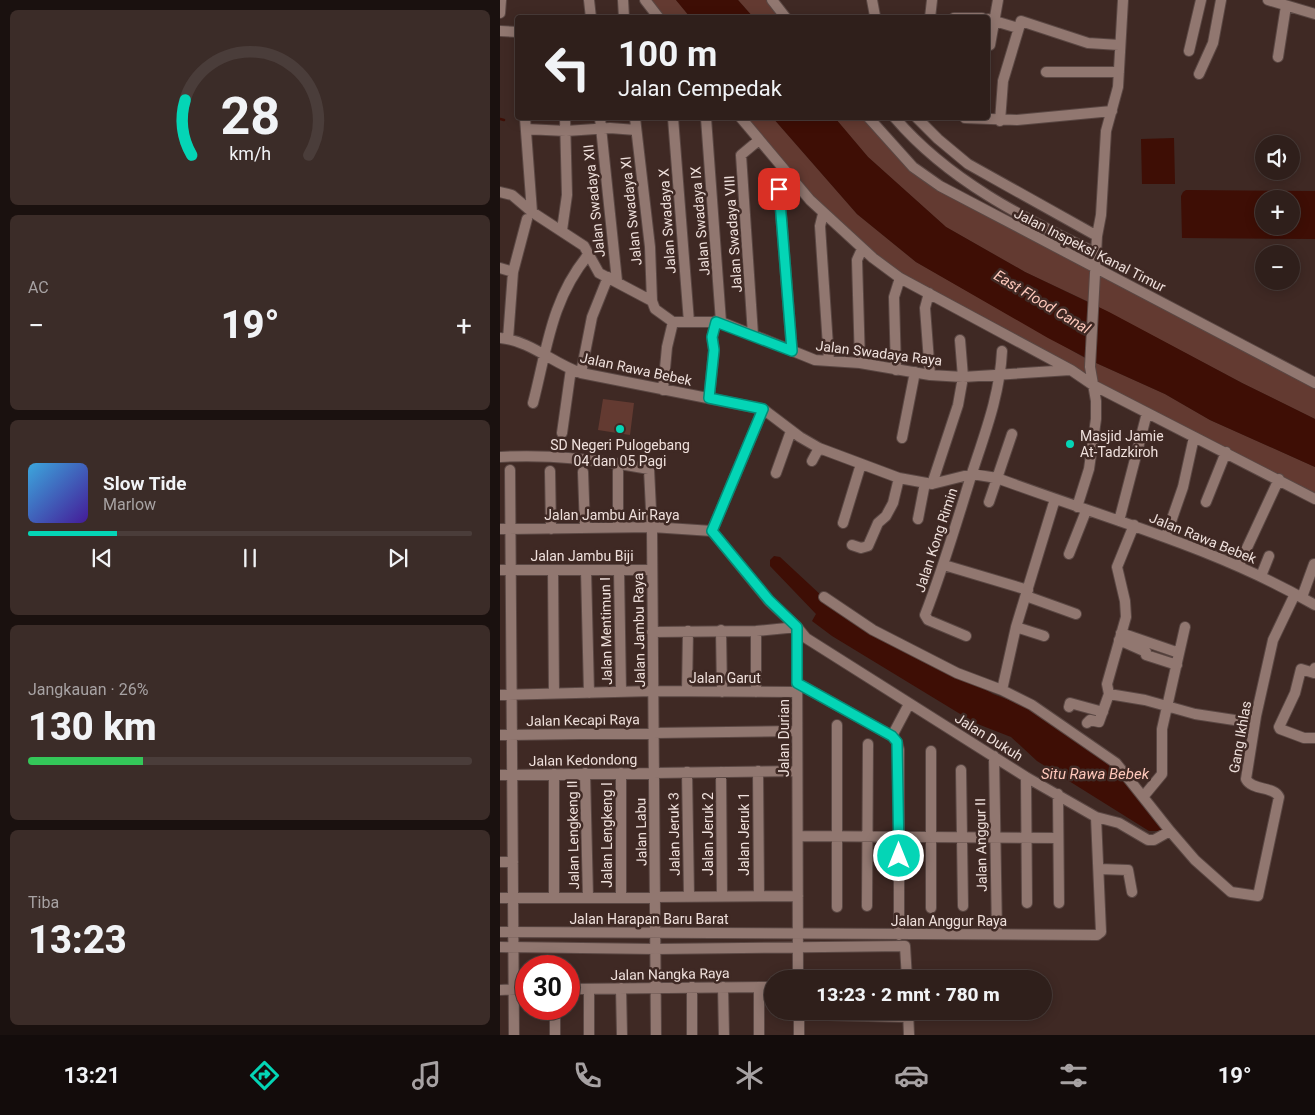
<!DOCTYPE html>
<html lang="id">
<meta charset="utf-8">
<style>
body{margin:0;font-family:Roboto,sans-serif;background:#3b2c28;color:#f1f3f6;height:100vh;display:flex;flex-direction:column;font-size:19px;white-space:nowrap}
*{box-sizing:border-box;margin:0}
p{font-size:16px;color:#a7a2a3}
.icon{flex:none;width:28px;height:28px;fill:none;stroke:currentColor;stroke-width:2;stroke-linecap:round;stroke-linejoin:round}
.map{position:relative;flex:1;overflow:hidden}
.details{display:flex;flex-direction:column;gap:10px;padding:10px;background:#1a110f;width:500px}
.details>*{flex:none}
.top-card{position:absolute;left:15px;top:15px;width:475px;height:105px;border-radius:5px;box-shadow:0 2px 12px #0003,0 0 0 1px #4a3d3a;background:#2f1f1b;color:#f1f3f6;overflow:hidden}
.tools{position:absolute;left:755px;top:135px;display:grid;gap:10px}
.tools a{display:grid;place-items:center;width:45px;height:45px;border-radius:50%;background:#2f1f1b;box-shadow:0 2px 12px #0003,0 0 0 1px #4a3d3a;font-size:25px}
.speed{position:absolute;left:15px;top:955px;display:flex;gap:10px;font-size:25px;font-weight:700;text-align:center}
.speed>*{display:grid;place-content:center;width:65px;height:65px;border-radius:50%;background:#2f1f1b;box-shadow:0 2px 12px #0003,0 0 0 1px #4a3d3a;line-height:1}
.speed .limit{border:8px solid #d22;background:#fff;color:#111}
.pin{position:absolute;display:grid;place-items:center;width:42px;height:42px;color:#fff;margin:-21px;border-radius:10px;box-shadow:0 2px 8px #0006}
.me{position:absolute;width:55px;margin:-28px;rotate:0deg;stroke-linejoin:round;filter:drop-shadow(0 0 4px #0008)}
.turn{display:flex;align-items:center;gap:18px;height:105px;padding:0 20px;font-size:22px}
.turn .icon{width:65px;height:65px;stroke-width:2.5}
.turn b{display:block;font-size:35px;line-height:42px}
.big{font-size:38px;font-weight:800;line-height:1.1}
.details .card{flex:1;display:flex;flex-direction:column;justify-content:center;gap:8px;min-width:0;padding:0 18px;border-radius:8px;background:#3b2c28}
.details .dial{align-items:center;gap:0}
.dial svg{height:130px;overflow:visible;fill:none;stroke:#4a3d3a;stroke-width:7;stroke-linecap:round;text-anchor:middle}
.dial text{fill:#f1f3f6;stroke:none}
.song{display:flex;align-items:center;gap:15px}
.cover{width:60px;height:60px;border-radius:8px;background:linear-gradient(135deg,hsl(200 70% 55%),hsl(260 70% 35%))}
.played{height:5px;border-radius:2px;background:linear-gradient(90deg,#04d5b6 20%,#4a3d3a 20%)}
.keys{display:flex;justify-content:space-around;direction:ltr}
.heat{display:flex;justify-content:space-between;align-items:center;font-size:28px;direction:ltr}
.charge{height:8px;border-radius:4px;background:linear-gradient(90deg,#34c759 26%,#4a3d3a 0)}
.trip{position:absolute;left:264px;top:970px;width:288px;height:50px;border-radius:25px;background:#2f1f1b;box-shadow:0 2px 12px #0003,0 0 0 1px #4a3d3a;font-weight:800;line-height:50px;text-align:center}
.menu{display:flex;height:80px;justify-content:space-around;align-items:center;background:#130c0b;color:#a7a2a3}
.menu .icon{width:35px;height:35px}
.menu .active{color:#04d5b6}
.menu b{font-size:22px;color:#f1f3f6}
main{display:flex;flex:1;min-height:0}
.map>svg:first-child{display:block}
</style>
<main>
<section class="details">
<div class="card dial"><svg viewBox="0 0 100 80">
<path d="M14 69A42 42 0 1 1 86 69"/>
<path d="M14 69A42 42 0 0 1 10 35" stroke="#04d5b6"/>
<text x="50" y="56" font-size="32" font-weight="700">28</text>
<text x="50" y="72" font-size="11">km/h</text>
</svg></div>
<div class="card"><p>AC</p>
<div class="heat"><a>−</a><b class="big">19°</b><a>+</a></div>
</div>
<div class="card">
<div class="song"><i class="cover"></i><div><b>Slow Tide</b><p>Marlow</p></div></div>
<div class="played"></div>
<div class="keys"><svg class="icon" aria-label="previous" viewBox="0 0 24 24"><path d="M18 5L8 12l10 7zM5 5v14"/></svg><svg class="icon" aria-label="pause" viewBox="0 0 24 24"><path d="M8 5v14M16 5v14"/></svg><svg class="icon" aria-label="next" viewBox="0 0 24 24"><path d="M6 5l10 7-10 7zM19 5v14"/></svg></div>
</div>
<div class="card"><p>Jangkauan · 26%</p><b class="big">130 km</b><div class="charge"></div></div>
<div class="card"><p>Tiba</p><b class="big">13:23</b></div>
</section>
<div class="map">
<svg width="815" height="1035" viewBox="0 0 815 1035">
<rect width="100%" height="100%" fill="#3f2924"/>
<!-- green -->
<path fill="#633a31" d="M145 0H176L190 17H159Z
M238 0H272L286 17H253Z
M241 118H273L357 214 416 262 585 358 665 394 710 420 815 467V499L429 293 362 249Z
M335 118H371L415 168 815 382V419L744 384 593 304 525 272 446 227 368 157Z
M103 399 134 403 130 435 98 430Z"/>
<!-- water -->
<path fill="#3e0e05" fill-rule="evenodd" d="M176 0H238L253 17H190Z
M273 118H335L368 157 446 227 525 272 609 312 742 383 815 419V467L710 420 665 394 594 362 548 338 416 262 357 214Z
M674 138 675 184H642L641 139Z
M686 190 815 191V239L682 238 681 196 683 192ZM764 199H791V226H764Z
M274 556 280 557 323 597 493 694 538 711 610 759 662 826 661 831H649L537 761 511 737 475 723 332 636 312 621 316 614 270 566V560Z"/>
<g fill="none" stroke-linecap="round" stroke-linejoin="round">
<!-- stream -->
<path stroke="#3e0e05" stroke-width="2.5" d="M0 119 4 120"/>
<!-- minor casing -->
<g stroke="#5a4743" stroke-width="12">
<path id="minor" d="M89 0 91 18
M123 0 124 18
M145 0 159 18
M272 0 286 18
M372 0 375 16
M768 0 815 14
M0 13 1 0
M430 18 432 0
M454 18H482
M488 19 518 28
M0 31 18 32
M490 45 498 0
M689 51 701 0
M778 57 786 6
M546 72H619
M699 74 713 43 721 0
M25 118 32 212
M100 118 117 281
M135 118 150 247 152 301
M173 118 189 322
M206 118 221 322
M241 118 310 200 373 258 400 278 571 370 593 385 815 499
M369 118 413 167 440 186 815 383
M395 118C448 180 523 218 596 253
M417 118 438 139 468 164 597 236
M465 118 517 120 612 111
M500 121 503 81 521 21 588 43 619 45
M26 129 66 131 110 128 136 130
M288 174 281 182 279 189 292 351
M0 192 12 195 32 212 84 246 99 273 152 301 155 309 173 322H221L315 360 360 363 430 375 463 377 570 370
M323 214 320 226 329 361
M62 230 67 195 65 118
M0 268 13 272
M429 293 425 308 430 375
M253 335 241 155 259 140
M0 338C31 341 52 363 81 373L263 409 300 437 319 448 399 478 432 484 472 474 497 478C604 518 715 547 815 605
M8 339 13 272 27 219
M360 363 357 260 362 249
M396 370 394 297 400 278
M81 373 92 317 108 277
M163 390 167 347 173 322
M209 398 214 350 212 337 216 321
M33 403C47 349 51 300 88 255
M62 433 71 369
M402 438 415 372
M0 457C51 454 99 460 149 469L152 530 156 1035
M312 461 319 448
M10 470 14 1035
M50 471 51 529
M83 472 85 528
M276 473 291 431
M432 484 458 405 463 377 460 340
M489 502 512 434
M706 502 726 452
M577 507 589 469 596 419V401L590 367 597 236 601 215 606 131 618 87 623 0
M418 519 425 483
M619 521 647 413
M343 523 361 464
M118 526V471
M0 529 152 527 212 531
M212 531 269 601 297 627 298 979
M212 531 263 409
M666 536 683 487 694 437
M352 545 361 548 368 546 378 523 386 516 393 503 399 478
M569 554 586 511
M444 565 528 590
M739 565 779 479
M0 570H152
M53 570 54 694
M86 570 89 693
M119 570 121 692
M761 576 769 556
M526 596 576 614
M324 597 373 630 457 673 502 690 532 705 616 763 670 831 654 840H648L619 823 596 817
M802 597 814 564
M516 627 544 636
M221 630 222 692
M621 633 679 653
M466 636 428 620 425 615C443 569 457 521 472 473 485 433 500 394 502 351
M619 640 646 652V655L677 665
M815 668 814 673 801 669 795 693 779 727 780 729 804 738H815
M297 683 392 736
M502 690 516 627 555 499
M187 691 188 631
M256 692V631
M609 694 645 700 695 714 754 723
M0 695 153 691 297 692
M569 707 570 703 603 712
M587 723 590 720 599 722 609 694 607 684 626 617 625 601 617 567 634 525
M0 735 297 731
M494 756 497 934
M461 770 463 906
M258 771 259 896
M187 772 189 896
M221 772 222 896
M85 773 88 897
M121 773V896
M54 774V897
M0 775 297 771
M526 777 527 903
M558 794 559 903
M643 797 662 774V729L685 627
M670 831 695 860 731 892 758 896 779 797C774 786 752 791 746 779L756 716 773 640 795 594
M299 836 558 838
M0 862H13
M599 869 628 870 632 892
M0 898 298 896
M367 906 368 744
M337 907V725
M431 908V751
M0 932 597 935 601 932 596 817 526 777 306 638 297 627 256 631 152 632
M399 935V750L397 742 392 736 409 704
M0 947 156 949 405 946 407 979
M192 987V1035
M223 987 224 1035
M259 987V1035
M121 988 122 1035
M69 989 272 987
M89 989V1035
M0 990 26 989
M299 1011V1035
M408 1011 409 1035
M328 1015 408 1017
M55 1035V1009"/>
</g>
<!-- minor -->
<use href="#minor" stroke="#917770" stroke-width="10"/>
</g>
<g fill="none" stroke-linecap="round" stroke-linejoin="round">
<!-- route casing -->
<g stroke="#038a76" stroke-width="12">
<path id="route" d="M279 189 292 351 216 322 212 337 214 350 209 398 263 409 212 531 269 600 297 627V683L392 736 397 742 399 856"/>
</g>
<!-- route -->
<use href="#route" stroke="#04d5b6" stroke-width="9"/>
</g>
<!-- markers -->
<g fill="#04d5b6" stroke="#3f2924" stroke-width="2">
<circle cx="120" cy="429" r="5"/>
<circle cx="570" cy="444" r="5"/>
</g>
<g text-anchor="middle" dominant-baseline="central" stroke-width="5" stroke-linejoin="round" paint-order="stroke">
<!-- street labels -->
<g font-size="14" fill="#efe0dc" stroke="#3f2924">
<text transform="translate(94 201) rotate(-96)">Jalan Swadaya XII</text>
<text transform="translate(131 211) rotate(-96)">Jalan Swadaya XI</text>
<text transform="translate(167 221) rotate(-94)">Jalan Swadaya X</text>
<text transform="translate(200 221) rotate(-95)">Jalan Swadaya IX</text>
<text transform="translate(233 234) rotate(-94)">Jalan Swadaya VIII</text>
<text transform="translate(590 250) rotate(27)">Jalan Inspeksi Kanal Timur</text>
<text transform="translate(379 353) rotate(7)">Jalan Swadaya Raya</text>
<text transform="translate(136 369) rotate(12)">Jalan Rawa Bebek</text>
<text x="112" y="515">Jalan Jambu Air Raya</text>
<text transform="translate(703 538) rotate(22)">Jalan Rawa Bebek</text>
<text transform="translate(436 540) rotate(-72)">Jalan Kong Rimin</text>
<text x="82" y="556">Jalan Jambu Biji</text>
<text transform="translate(139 630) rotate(-91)">Jalan Jambu Raya</text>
<text transform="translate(106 631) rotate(-91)">Jalan Mentimun I</text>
<text x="225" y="678">Jalan Garut</text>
<text transform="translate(83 720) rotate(-1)">Jalan Kecapi Raya</text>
<text transform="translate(489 737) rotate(32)">Jalan Dukuh</text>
<text transform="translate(740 737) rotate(-80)">Gang Ikhlas</text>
<text transform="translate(284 738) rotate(-90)">Jalan Durian</text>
<text transform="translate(83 760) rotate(-1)">Jalan Kedondong</text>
<text transform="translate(141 832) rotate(-91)">Jalan Labu</text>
<text transform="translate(174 834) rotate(-91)">Jalan Jeruk 3</text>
<text transform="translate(208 834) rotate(-90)">Jalan Jeruk 2</text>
<text transform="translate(244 834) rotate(-90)">Jalan Jeruk 1</text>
<text transform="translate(73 835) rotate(-91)">Jalan Lengkeng II</text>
<text transform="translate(107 835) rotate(-90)">Jalan Lengkeng I</text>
<text transform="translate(481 845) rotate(-91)">Jalan Anggur II</text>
<text x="149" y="919">Jalan Harapan Baru Barat</text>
<text x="449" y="921">Jalan Anggur Raya</text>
<text transform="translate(170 974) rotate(-1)">Jalan Nangka Raya</text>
</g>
<!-- poi labels -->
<g font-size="14" fill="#efe0dc" stroke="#3f2924" text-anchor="start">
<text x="580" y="436">Masjid Jamie<tspan x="580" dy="16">At-Tadzkiroh</tspan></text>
<text x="120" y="445" text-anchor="middle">SD Negeri Pulogebang<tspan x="120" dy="16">04 dan 05 Pagi</tspan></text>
</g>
<!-- water labels -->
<g font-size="15" font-style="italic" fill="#fec8bb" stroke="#3f2924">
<text transform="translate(542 302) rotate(31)">East Flood Canal</text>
<text x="595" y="774">Situ Rawa Bebek</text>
</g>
</g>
</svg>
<div class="tools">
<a><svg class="icon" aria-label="sound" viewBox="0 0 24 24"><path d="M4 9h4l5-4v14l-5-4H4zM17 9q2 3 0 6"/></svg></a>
<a>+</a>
<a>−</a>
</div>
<div class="speed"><div class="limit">30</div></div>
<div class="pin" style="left:279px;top:189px;background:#d93025"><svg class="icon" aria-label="arrive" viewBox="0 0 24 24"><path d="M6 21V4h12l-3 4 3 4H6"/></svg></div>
<svg class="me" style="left:399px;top:856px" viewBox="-20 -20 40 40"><circle r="17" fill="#04d5b6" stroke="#fff" stroke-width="3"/><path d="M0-11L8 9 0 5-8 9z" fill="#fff"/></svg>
<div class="trip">13:23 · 2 mnt · 780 m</div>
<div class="top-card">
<div class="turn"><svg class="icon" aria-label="left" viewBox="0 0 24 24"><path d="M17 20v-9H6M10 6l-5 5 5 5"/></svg><div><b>100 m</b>Jalan Cempedak</div></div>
</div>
</div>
</main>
<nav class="menu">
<b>13:21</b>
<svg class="icon active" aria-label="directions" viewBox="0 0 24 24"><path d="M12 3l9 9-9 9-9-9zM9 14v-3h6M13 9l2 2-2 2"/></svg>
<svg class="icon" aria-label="music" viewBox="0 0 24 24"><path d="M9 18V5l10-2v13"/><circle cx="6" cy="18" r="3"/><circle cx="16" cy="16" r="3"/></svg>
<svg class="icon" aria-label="phone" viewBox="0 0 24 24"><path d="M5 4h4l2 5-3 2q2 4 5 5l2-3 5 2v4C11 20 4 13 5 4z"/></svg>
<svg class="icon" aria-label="climate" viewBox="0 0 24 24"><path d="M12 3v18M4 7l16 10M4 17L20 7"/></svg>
<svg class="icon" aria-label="car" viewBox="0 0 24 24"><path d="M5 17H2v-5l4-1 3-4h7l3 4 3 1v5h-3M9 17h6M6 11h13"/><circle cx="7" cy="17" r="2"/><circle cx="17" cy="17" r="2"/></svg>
<svg class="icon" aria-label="filters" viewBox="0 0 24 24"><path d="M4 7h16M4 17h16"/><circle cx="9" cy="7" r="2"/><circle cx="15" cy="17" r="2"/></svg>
<b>19°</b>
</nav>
